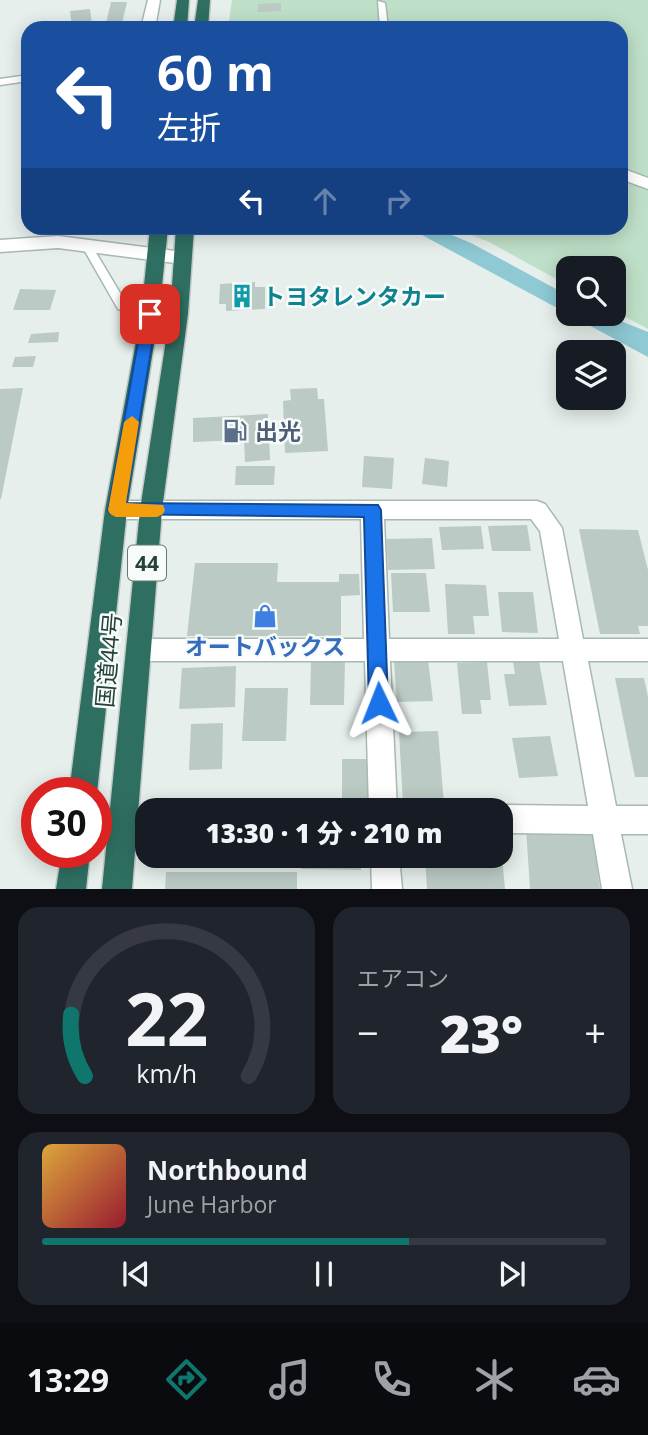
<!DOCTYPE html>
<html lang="ja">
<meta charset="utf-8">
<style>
body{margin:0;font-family:"Open Sans","Noto Sans JP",sans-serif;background:#20242c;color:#f1f3f6;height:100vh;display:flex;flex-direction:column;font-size:26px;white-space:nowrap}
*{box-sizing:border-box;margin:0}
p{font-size:23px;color:#9ea1a6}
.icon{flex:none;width:38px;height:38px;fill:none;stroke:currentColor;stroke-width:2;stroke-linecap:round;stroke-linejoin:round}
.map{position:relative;height:889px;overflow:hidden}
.details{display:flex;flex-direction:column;gap:18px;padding:18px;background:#0d0f14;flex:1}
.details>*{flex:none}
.top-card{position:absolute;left:21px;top:21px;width:607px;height:214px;border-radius:21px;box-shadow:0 4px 18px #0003;background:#1a4fa0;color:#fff;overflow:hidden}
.tools{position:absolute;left:556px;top:256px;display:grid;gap:14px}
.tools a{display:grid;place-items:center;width:70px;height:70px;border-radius:14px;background:#171b24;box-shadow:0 4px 18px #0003;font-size:35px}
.speed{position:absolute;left:21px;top:777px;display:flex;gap:14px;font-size:35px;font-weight:700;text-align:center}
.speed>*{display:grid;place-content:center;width:91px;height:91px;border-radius:50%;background:#171b24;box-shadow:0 4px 18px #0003;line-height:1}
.speed .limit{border:10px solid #d22;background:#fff;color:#111}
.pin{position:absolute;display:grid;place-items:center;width:60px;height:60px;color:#fff;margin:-30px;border-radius:14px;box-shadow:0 4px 10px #0006}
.me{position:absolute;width:77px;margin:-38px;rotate:358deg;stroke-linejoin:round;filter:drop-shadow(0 0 5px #0008)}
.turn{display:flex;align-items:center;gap:24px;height:147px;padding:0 21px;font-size:32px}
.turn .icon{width:91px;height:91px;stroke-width:2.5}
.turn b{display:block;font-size:49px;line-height:60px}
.lanes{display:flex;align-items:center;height:66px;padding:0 21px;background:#0003;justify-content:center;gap:35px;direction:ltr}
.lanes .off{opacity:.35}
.big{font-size:52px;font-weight:800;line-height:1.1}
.details .widget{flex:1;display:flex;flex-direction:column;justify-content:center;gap:10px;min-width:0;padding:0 24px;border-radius:21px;background:#20242c}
.details .dial{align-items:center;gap:0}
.dial svg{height:182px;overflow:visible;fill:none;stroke:#363941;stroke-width:7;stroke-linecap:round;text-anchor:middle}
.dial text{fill:#f1f3f6;stroke:none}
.song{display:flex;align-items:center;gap:21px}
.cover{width:84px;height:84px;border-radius:10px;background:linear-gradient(135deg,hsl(40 70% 55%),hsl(350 70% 35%))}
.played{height:7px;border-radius:4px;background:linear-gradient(90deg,#0f766e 65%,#363941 65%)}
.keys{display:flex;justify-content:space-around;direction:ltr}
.heat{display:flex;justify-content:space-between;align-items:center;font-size:38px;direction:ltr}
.details .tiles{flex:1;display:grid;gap:18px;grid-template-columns:1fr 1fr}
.widget:last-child{grid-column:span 2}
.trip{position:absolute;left:135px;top:798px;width:378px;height:70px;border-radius:21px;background:#171b24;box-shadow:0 4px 18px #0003;font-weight:800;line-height:70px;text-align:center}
.dock{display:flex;height:112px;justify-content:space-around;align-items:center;background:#090b0e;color:#9ea1a6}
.dock .icon{width:49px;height:49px}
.dock .selected{color:#0f766e}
.dock b{font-size:32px;color:#f1f3f6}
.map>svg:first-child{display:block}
</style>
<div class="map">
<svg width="648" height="889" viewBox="0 0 648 889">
<rect width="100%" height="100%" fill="#e6efeb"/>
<!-- green -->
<path fill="#bfe0c8" d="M232 0H648V329L614 311V268H569V286L489 242 454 228H621V28H228Z"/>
<!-- water -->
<path fill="#8ec9d4" d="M391 228H435L471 243 569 296V313H601L648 332V357L422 235Z"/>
<!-- building -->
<path fill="#bbcac4" d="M111 2H127L121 28H105Z
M281 3V11L258 12V4Z
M90 9 92 25 72 27 70 11Z
M23 135H28V166H26Z
M255 282V287H265V309L226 311V304H219L220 284Z
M20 289 56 290 50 310H13Z
M59 332 58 342 28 343 31 334Z
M36 356 33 367H12L15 357Z
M23 388 1 499H0V389Z
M317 388 318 399H324L328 451 285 453 283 401 291 400 290 389Z
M268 414 270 460 245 462 244 440 193 442V418Z
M364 456 394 458 392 489 362 487Z
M425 458 449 461 447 487 422 484Z
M236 466H275L274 485H235Z
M527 525 531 551H492L488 526Z
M481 526 484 549 442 550 439 527Z
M579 529 638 530 648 570V626H638L640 634H600Z
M432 538 435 569 388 570 386 539Z
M195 563H278L277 582H339V574H359L360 595 341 596V636H187Z
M391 573H426L430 612H393Z
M445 584 486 585 489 616H473L475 634H448Z
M498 592H533L538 633 502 632Z
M311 659H345L344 705H310Z
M428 660 433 701 397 702 394 661Z
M539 661 547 705 509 706 504 674H515L513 662Z
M487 662 491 700H480L482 714H462L457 663Z
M236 666 235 707 179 709 182 668Z
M615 678H644L648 697V777H635Z
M245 688H288L286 741H242Z
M223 723 222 769 189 770 191 724Z
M438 731 444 804H403L399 732Z
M550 736 558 776 519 778 512 738Z
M342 759H375L376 799H342Z
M526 828 593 832 600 889H530Z
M302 856H361V870L301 869Z
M425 856H502L505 889H427Z
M166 872H297V889H165Z"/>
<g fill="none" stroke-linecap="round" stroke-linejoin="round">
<!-- lane casing -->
<g stroke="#a8b8b2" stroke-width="3">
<path id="lane" d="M378 1 385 3 388 28H380Z
M28 75V81L0 85V79Z
M87 243 92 246 126 303 150 310H179L184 314 183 317 150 318 118 309 82 246Z"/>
</g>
<!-- street casing -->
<g stroke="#a8b8b2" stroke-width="3">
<path id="street" d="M148 0H160L155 28H141Z
M621 168 648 178V189L621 179Z
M58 236 183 252 192 258 183 264 58 248 0 252V240Z
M116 501H537L545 504 562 528 583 639H648V661H588L616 806H648V834H621L632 889H602L593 834 500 833V810H490L500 805 588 806 563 661H390L397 810H369L365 661H139L130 658 127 650 130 642 139 639H364L361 519H116L108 516 105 510 108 504ZM384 519H531L540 531 559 639H389Z
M96 808 152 810H147V836H96Z
M371 856H399L402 889H372Z"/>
</g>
<!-- highway casing -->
<g stroke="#c2cac8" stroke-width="3">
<path id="highway" d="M177 0H189L187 28H173Z
M198 0H210L208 28H194Z
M150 228H168L159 314 127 510 97 793H69L105 510 141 314Z
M176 228H194L188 314 162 510 132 889H102L140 510 170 314Z
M62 852H90L86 889H56Z"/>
</g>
<!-- lane -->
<use href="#lane" fill="#fff" fill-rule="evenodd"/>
<!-- street -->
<use href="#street" fill="#fff" fill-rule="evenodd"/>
<!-- highway -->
<use href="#highway" fill="#2f6f62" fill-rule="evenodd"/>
</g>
<!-- route -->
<path fill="#1a73e8" stroke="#114b97" stroke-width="2" d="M150 310 157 314 126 503 378 505 381 510 388 703 385 709 379 712 372 709 369 703 364 517 110 514 108 510 143 314Z"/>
<!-- slow -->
<path fill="#f59e0b" d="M132 416 139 422 126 503 163 505 165 510 163 514 157 517H116L110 514 108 510 124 422Z"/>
<!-- icons -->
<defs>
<g id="building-bare" transform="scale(1.89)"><path d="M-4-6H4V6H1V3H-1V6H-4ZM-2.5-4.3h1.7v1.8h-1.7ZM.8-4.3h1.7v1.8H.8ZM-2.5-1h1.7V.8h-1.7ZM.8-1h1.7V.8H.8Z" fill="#0f9aa8" stroke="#f7fbf9" stroke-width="2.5" paint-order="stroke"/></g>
<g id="fuel-bare" transform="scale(1.89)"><path d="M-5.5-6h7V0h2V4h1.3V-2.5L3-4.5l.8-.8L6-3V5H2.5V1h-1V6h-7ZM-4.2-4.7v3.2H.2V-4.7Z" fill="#5c6f8a" stroke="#f7fbf9" stroke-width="2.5" paint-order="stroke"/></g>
<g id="shop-bare" transform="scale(1.89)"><path d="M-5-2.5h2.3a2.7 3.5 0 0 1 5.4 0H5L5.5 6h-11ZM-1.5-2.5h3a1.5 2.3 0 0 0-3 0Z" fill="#3f7fe0" stroke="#f7fbf9" stroke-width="2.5" paint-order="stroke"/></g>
</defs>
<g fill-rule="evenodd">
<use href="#building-bare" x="242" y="296"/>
<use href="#fuel-bare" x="235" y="431"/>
<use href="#shop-bare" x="265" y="616"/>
</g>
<g text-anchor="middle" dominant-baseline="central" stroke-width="5" stroke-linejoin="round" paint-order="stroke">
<!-- shield labels -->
<rect fill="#f7fbf9" stroke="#637a73" stroke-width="2" x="128" y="545.5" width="38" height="35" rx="5"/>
<g font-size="21" font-weight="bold" fill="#24423a">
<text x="147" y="563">44</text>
</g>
<!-- culture labels -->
<g font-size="23" font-weight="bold" fill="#0d838f" stroke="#f7fbf9" text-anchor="start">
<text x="262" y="296">トヨタレンタカー</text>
</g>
<!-- service labels -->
<g font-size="23" font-weight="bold" fill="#4e5e75" stroke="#f7fbf9" text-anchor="start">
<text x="255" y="431">出光</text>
</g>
<!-- shop labels -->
<g font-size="23" font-weight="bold" fill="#366cbe" stroke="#f7fbf9">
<text x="265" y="646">オートバックス</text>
</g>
<!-- street labels -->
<g font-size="23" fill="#24423a" stroke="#f7fbf9">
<text transform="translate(108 660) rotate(-85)">国道44号</text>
</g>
</g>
</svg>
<div class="tools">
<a><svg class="icon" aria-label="search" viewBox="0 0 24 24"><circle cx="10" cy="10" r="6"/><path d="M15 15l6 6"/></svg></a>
<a><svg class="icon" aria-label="layers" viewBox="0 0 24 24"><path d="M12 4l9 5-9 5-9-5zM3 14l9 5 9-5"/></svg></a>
</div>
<div class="speed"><div class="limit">30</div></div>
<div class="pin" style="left:150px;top:314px;background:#d93025"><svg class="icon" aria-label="arrive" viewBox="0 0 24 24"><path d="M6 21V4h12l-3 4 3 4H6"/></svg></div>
<svg class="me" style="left:379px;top:703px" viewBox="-20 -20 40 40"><path d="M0-17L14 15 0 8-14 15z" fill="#1a73e8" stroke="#fff" stroke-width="4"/></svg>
<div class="trip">13:30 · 1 分 · 210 m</div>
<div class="top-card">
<div class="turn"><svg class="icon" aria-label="left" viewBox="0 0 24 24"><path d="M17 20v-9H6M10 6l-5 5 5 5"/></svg><div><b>60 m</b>左折</div></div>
<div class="lanes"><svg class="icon" aria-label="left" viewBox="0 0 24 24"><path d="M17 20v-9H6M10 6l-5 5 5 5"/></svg><svg class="icon off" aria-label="ahead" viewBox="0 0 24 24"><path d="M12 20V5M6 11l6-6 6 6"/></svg><svg class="icon off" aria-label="right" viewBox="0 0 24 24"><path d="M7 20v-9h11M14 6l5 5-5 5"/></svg></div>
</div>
</div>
<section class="details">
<div class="tiles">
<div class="widget dial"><svg viewBox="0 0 100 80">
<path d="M14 69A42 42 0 1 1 86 69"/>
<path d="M14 69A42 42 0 0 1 8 42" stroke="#0f766e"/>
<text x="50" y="56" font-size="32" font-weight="700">22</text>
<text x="50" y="72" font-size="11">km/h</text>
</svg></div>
<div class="widget"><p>エアコン</p>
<div class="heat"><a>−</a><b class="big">23°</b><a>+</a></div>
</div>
<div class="widget">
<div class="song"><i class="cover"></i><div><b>Northbound</b><p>June Harbor</p></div></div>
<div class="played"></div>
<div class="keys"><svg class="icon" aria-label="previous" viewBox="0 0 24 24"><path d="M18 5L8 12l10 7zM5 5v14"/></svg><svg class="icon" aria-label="pause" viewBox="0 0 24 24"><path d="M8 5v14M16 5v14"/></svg><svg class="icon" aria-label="next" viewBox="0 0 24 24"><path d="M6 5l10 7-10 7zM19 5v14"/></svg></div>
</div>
</div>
</section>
<nav class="dock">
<b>13:29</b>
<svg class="icon selected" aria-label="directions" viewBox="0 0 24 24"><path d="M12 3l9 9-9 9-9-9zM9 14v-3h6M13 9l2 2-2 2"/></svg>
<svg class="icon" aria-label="music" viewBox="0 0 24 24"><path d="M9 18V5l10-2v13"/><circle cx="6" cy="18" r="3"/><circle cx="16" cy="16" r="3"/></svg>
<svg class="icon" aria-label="phone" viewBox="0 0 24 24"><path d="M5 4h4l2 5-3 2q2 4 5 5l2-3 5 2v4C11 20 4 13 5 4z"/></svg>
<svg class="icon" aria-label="climate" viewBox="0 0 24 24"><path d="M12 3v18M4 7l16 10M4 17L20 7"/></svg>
<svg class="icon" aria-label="car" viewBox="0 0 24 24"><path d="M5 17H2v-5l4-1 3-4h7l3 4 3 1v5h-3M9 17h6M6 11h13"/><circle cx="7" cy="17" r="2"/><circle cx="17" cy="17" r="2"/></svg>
</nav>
